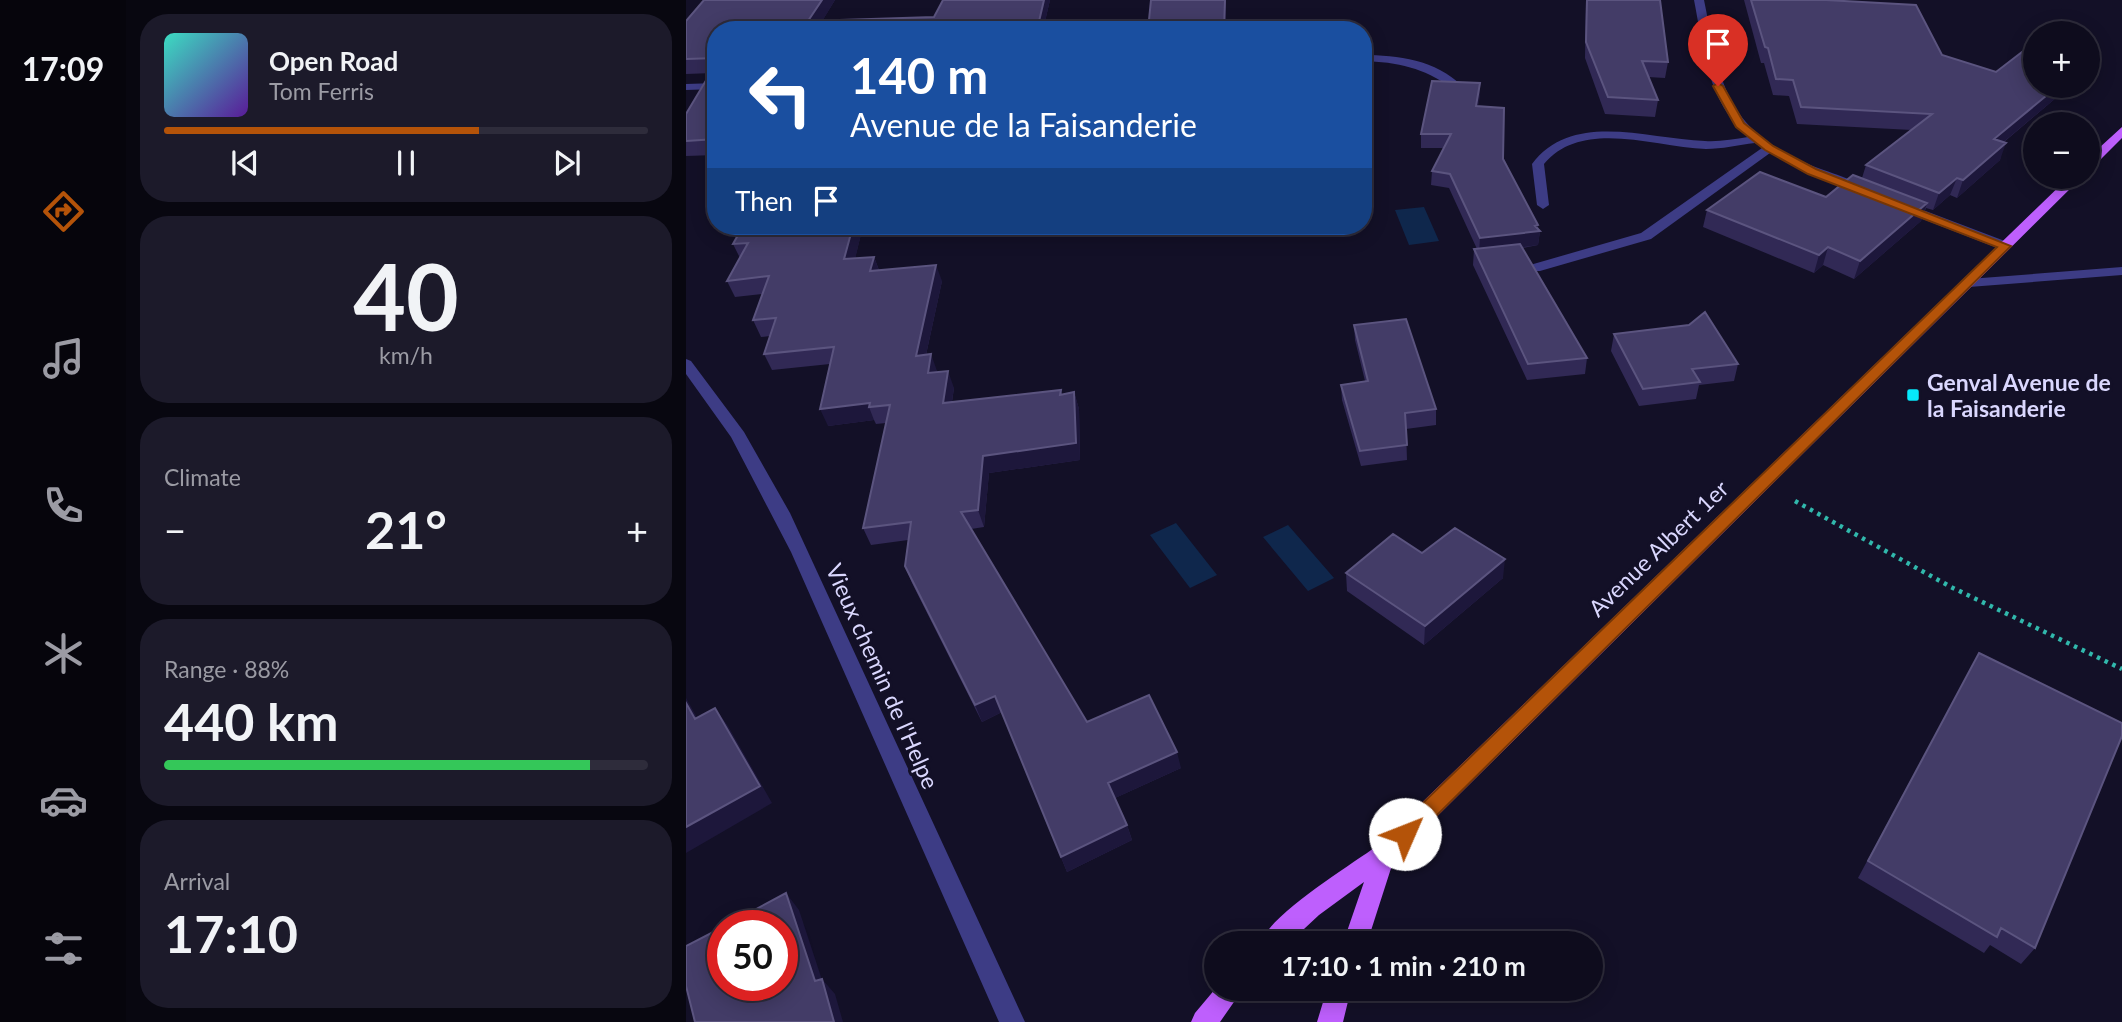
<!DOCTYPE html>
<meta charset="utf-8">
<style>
body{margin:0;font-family:Lato,sans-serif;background:#1c1a2a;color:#f1f3f6;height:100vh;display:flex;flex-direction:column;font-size:26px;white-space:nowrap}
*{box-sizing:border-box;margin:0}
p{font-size:23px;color:#9b9ba4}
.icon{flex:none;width:38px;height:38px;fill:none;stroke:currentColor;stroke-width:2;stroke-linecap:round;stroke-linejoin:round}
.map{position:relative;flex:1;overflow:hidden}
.drawer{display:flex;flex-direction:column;gap:14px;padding:14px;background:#080710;width:560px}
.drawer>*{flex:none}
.guide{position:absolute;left:21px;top:21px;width:665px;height:214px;border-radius:28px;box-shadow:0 4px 18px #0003,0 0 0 2px #2e2c3b;background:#1a4fa0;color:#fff;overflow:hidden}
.controls{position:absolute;left:1337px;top:21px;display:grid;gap:14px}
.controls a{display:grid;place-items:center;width:77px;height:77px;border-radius:50%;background:#0e0c1d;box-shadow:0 4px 18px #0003,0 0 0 2px #2e2c3b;font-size:35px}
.speed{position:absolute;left:21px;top:910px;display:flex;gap:14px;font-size:35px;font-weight:700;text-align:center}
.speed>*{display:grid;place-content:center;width:91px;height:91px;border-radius:50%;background:#0e0c1d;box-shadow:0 4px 18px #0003,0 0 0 2px #2e2c3b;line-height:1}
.speed .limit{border:10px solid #d22;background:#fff;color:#111}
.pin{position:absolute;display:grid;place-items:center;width:60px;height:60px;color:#fff;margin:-72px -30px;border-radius:50% 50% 50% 0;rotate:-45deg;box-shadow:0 0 7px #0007}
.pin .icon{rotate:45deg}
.me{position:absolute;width:77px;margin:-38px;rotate:46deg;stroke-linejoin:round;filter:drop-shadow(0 0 5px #0008)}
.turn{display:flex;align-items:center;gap:24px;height:147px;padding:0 28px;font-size:32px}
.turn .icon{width:91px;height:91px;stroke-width:2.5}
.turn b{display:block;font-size:49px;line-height:60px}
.then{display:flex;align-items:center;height:66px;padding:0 28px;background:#0003;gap:14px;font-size:26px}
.big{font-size:52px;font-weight:700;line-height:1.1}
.drawer .tile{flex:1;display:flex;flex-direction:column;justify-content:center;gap:10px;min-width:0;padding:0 24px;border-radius:28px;background:#1c1a2a}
.drawer .dial{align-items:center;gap:0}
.dial b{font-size:91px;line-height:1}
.song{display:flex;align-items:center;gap:21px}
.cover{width:84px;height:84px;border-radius:10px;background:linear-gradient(135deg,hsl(170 70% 55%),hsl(270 70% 35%))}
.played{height:7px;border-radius:4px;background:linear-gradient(90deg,#b45309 65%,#2e2c3b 65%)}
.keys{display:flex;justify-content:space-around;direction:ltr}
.heat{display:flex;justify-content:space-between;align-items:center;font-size:38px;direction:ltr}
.charge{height:10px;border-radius:5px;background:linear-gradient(90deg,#34c759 88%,#2e2c3b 0)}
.trip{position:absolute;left:518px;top:931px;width:399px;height:70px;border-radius:35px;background:#0e0c1d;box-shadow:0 4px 18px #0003,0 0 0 2px #2e2c3b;font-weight:700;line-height:70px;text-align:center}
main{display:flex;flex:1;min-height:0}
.menu{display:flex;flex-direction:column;width:126px;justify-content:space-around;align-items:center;background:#06050c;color:#9b9ba4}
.menu .icon{width:49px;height:49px}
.menu .active{color:#b45309}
.menu b{font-size:32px;color:#f1f3f6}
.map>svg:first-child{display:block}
</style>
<main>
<nav class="menu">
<b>17:09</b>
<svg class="icon active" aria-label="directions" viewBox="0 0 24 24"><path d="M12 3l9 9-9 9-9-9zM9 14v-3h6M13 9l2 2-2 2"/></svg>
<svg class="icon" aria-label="music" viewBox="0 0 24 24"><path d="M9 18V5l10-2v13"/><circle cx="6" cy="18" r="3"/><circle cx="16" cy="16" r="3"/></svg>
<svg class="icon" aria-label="phone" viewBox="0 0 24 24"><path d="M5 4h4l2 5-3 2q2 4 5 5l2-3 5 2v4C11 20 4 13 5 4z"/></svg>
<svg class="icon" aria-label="climate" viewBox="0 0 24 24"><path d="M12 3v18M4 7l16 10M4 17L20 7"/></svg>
<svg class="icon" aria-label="car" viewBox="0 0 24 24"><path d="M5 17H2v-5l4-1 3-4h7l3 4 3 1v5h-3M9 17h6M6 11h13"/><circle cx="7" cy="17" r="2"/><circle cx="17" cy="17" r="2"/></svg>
<svg class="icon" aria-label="filters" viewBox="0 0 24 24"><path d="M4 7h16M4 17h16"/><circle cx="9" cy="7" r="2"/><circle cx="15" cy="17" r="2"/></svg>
</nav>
<section class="drawer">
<div class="tile">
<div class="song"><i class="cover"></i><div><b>Open Road</b><p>Tom Ferris</p></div></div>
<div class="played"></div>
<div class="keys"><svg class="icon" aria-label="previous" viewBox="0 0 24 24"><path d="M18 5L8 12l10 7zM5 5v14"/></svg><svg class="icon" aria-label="pause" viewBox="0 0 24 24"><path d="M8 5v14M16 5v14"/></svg><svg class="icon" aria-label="next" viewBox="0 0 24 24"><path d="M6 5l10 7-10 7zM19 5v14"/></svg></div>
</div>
<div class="tile dial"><b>40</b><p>km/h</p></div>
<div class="tile"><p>Climate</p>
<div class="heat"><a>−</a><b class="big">21°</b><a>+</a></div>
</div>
<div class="tile"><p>Range · 88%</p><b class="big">440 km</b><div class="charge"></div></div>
<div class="tile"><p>Arrival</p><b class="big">17:10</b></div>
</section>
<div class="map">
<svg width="1436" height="1022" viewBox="0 0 1436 1022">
<rect width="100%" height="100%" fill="#131027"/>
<!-- water -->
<path fill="#0f274c" d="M738 207 753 241 723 245 709 210Z
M490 523 531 575 504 588 464 535Z
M602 525 648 578 622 591 577 537Z"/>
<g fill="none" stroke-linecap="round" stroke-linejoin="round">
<!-- path -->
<path stroke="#31b8ac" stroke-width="4.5" stroke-dasharray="3.5 5" stroke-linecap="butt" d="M1109 501 1265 587 1436 669"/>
<!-- minor -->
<path fill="#3d3c85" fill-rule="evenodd" d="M1008 0H1018C1035 83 1037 126 1122 164 1140 172 1173 180 1186 192L1180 196 1176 195 1109 167 1084 153 965 239 854 271H844V265L955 233 1076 148 1069 143C1052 145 1036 149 1020 149 969 147 896 118 858 164L863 205 857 209 851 205 846 164C886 110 962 139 1019 141 1033 142 1048 139 1062 137 1021 100 1018 51 1008 0Z
M677 55C712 55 750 60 776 86L766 88C738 68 712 62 677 61Z
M30 83V89L0 90V84Z
M1216 202 1324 243 1326 246 1319 250 1314 249 1211 209 1210 206Z
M1436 267V275L1283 287 1276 283 1283 279Z
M0 359 5 361 58 432 104 513 339 1022H313L105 552 45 437 0 374Z"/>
<!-- major -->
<path fill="#be5ffd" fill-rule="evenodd" d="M1436 127V138L1406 168 1402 169V158Z
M1383 177H1396L708 859 681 943H657L678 882 633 915 603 943H574C585 914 663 866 691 846Z
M530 988 557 989 534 1022H505L509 1013Z
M641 989H665L657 1022H631Z"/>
</g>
<!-- wall -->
<path fill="#312955" d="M18 0H149L136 21 248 17 257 0H364L357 30H30V155L0 156V114L27 73 0 74V21Z
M900 0H974L982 62 979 78 962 77 972 100 969 117 919 114 899 58Z
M1058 0H1140L1256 55 1349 86H1384L1318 142 1314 160 1271 198 1264 195 1247 210 1240 208 1235 221 1168 279 1137 265 1128 273 1017 227 1021 210 1140 197 1176 178 1180 165 1226 130 1111 124 1103 96 1087 95 1078 63H1075Z
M794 83 792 107 854 231 852 245 836 248 901 358 899 374 841 380 787 265 788 249H791L763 188 745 185 746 171 757 148H735V134Z
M57 226H177L169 258 188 257 193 270 256 281 240 355 251 371 250 372 268 388 266 402 375 390 376 394 388 392 393 409 394 460 303 473 298 527 285 529 401 722 495 768 429 798 441 825 446 840 381 872 316 712 296 722 226 583 219 566 222 540 185 545 177 528 200 423 190 424 188 420 142 426 144 364 86 370 78 354 84 336 75 337 67 320 76 294 49 297 41 281 54 258 47 244Z
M668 325 750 409V425L720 429 721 460 675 466 656 400 655 385 679 381 669 340Z
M928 334 1052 364 1048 381 1013 385 1010 399 953 406 925 351Z
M736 553 817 578 738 645 661 591 660 573Z
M1283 672 1349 948 1335 964 1304 945 1298 953 1172 878Z"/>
<!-- shaded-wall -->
<path fill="#1d173b" d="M136 0H149L131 30 122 21Z
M358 0H364L357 30H351Z
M539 0H540V30H538Z
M794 83V97L789 120 790 106Z
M1372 86H1384L1302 155 1308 139Z
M1320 143 1314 160 1271 198 1277 180Z
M1271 178 1264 195 1247 210 1253 193Z
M1241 203 1235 221 1168 279 1174 261Z
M852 225 851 231H854L852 245 793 253 794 238Z
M167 226H177L165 276 158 259Z
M1142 247 1137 265 1128 273 1133 255Z
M188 257 194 273 184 271Z
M250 265 256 281 236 373 230 356Z
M245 354 251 371 248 390 242 373Z
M262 371 268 388 263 420 257 403Z
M388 392 393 409 394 460 303 473 298 527 292 510 297 456Z
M184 403 183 407 188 420 142 426 134 409Z
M819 559 817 578 738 645 739 626Z
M309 696 316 712 296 722 289 705Z
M0 698 22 737 9 719 0 703Z
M29 708 42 726 86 803 0 853V827Z
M491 752 495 768 427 799 422 783Z
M441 825 446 840 381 872 375 857Z
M100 893 113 910 138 986 136 979 149 994 157 1022H148L129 981Z"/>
<!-- building -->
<path fill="#433c67" stroke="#5b547f" stroke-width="2" d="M18 0H136L122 21 248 17 257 0H358L351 30H30V58L0 59V21Z
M465 0H539L538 30H462Z
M901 0H974L982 62 956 61 972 100 922 97 900 42Z
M1065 0H1140L1230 5 1256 55 1310 72 1349 42V86H1372L1308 139 1320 143 1277 180 1271 178 1253 193 1180 165 1246 114 1115 107 1107 80 1090 79 1082 48 1079 47Z
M30 66V139L0 141V114L22 77 26 76Z
M746 81 794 83 790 106 818 108 817 159 852 225 849 226 854 231 794 238 764 174 746 171 765 134H735Z
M1074 172 1140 197 1167 175 1241 203 1174 261 1142 247 1133 255 1021 210Z
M57 226H167L158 259 188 257 184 271 250 265 230 356 245 354 242 373 262 371 257 403 375 390 374 395 388 392 390 443 297 456 292 510 275 512 401 722 463 695 491 752 422 783 441 825 375 857 309 696 289 705 219 566 225 522 177 528 204 405 183 407 184 403 134 409 148 347 78 354 90 318 67 320 83 276 41 281 62 243 47 244Z
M834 244 901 358 842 364 788 249Z
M1019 312 1052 364 1006 369 1014 382 957 389 928 334 1003 325Z
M720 319 750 409 719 413 721 445 674 451 655 385 682 381 668 325Z
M769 528 819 559 739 626 660 573 707 534 736 553Z
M1293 653 1436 723V736L1349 948 1315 928 1311 937 1182 861Z
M0 703 9 719 29 708 74 786 0 827Z
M100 893 129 981 136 979 148 1022H9L0 986V946L37 927V985H96V926H39Z"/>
<!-- route -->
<path fill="#b45309" stroke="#753606" stroke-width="2" d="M1032 83 1037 86 1058 123 1087 146 1130 169 1325 246 726 840 719 843 712 840 709 834 712 827 1311 247 1122 174 1079 150 1050 127 1027 86Z"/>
<!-- markers -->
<rect fill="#06e8fb" stroke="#131027" stroke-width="2.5" x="1220" y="388" width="14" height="14" rx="3.5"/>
<g text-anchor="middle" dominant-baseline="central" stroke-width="6" stroke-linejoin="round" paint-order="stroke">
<!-- poi labels -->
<g font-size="23" font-weight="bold" fill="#dad7fe" stroke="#131027" text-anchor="start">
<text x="1241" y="382">Genval Avenue de<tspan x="1241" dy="26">la Faisanderie</tspan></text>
</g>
<!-- street labels -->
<g font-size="23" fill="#dad7fe" stroke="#131027">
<text transform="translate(972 548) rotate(-44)">Avenue Albert 1er</text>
<text transform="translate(197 676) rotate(66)">Vieux chemin de l'Helpe</text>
</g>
</g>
</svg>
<div class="controls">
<a>+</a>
<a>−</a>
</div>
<div class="speed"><div class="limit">50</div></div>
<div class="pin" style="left:1032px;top:86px;background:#d93025"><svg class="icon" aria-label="arrive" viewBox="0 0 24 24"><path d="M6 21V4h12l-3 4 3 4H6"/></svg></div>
<svg class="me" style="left:719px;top:834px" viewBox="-20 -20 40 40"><circle r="19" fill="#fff"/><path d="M0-13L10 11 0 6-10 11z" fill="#b45309"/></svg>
<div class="trip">17:10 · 1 min · 210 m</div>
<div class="guide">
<div class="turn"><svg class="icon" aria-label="left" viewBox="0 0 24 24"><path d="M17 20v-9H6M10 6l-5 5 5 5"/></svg><div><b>140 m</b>Avenue de la Faisanderie</div></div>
<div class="then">Then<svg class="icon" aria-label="arrive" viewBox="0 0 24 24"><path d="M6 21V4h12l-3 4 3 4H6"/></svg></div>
</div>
</div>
</main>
